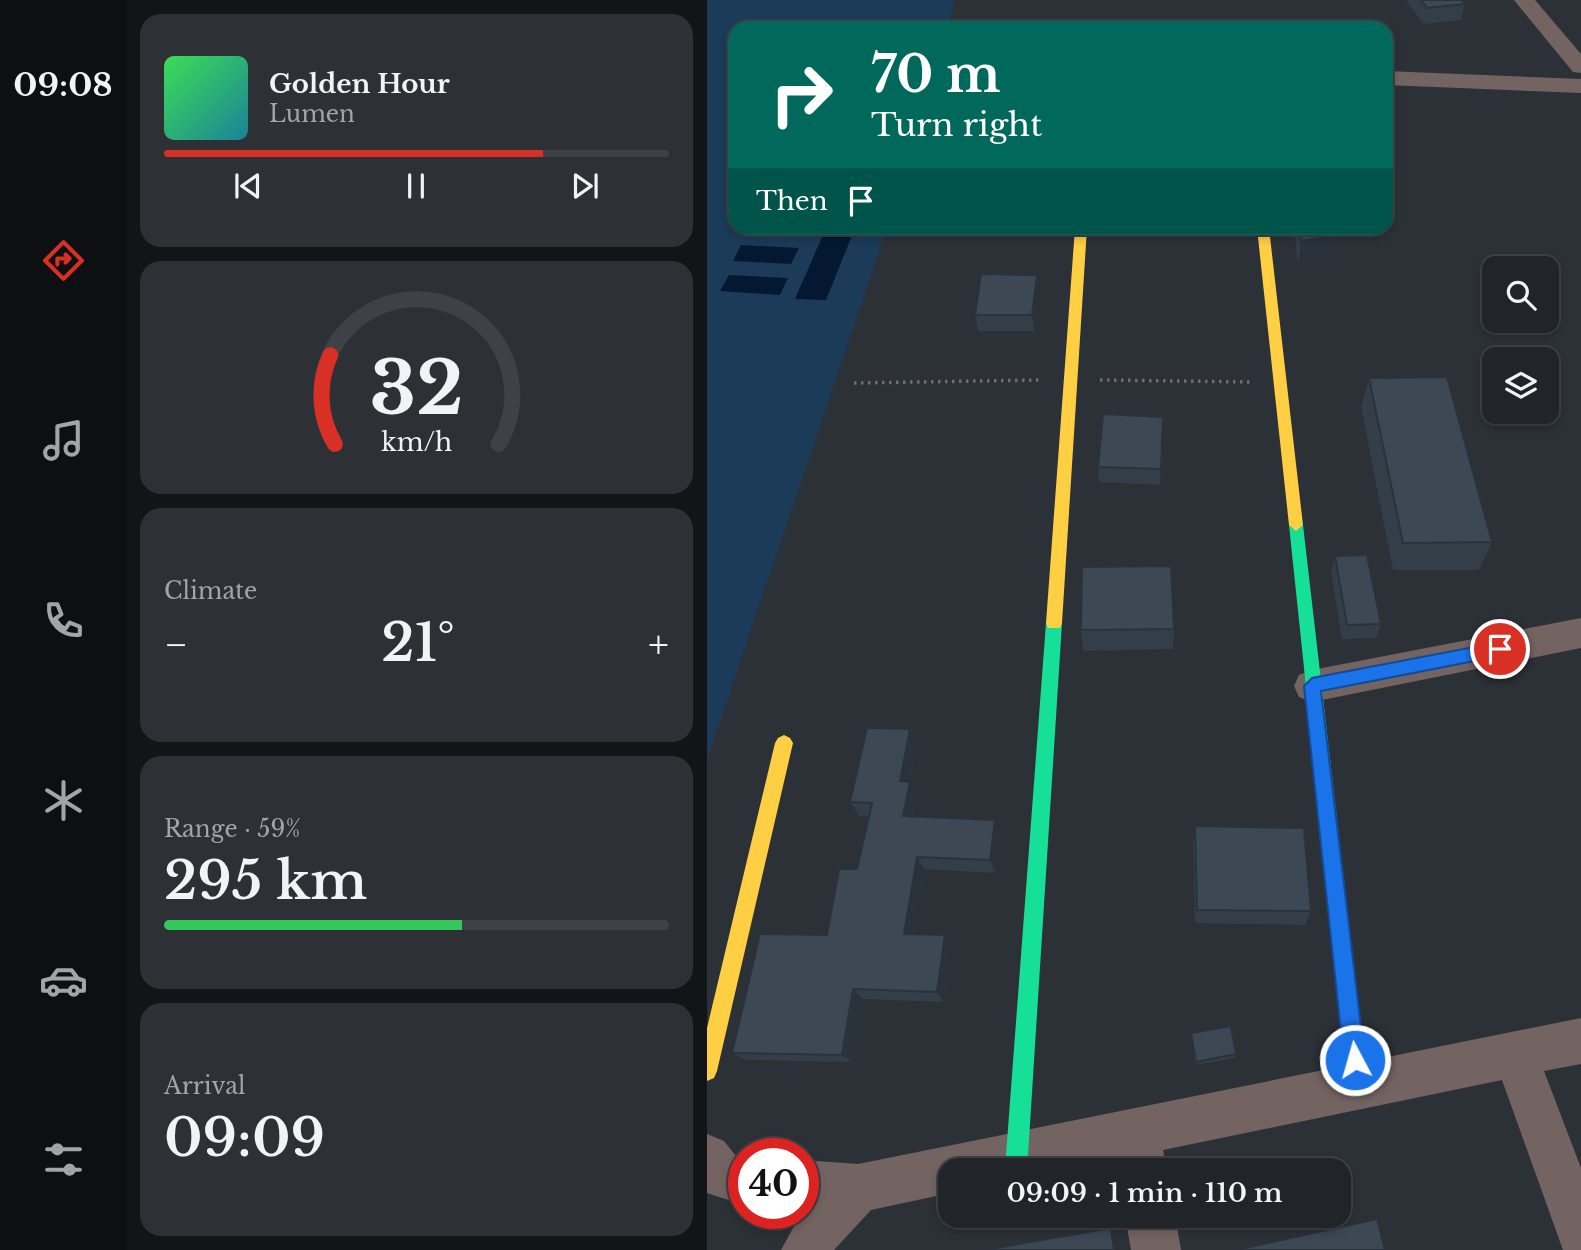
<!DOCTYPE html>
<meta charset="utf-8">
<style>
body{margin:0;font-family:"Libre Baskerville",serif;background:#2d3135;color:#f1f3f6;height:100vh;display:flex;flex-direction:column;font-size:26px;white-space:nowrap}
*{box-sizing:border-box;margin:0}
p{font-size:23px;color:#a2a5a8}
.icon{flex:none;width:38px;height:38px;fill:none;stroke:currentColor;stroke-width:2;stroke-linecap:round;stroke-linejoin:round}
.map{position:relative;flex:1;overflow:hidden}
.sheet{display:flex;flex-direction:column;gap:14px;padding:14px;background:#121417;width:581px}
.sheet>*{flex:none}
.banner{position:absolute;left:21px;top:21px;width:665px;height:214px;border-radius:21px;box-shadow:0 4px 10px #0003,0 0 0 2px #3e4246;background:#00695c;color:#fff;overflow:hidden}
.buttons{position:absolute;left:775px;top:256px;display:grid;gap:14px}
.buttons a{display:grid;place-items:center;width:77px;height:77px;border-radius:14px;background:#212529;box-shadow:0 4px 10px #0003,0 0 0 2px #3e4246;font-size:35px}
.speed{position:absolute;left:21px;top:1138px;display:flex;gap:14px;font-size:35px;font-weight:700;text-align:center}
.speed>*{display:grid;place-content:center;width:91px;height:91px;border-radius:50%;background:#212529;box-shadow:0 4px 10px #0003,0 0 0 2px #3e4246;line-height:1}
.speed .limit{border:10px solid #d22;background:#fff;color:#111}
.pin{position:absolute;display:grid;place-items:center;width:60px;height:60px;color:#fff;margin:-30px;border:4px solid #fff;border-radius:50%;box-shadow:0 2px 7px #0007}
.me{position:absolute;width:77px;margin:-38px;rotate:354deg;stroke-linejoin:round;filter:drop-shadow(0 0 5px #0008)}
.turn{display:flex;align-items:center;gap:24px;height:147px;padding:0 28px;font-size:32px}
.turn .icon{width:91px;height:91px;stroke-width:2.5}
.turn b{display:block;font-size:49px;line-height:60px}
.then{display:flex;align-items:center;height:66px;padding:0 28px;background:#0003;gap:14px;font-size:26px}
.big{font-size:52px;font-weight:600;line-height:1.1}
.sheet .card{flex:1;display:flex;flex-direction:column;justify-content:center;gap:10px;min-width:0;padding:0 24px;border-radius:21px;background:#2d3135}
.sheet .dial{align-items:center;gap:0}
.dial svg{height:182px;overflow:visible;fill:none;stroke:#3e4246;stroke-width:7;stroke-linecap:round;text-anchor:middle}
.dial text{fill:#f1f3f6;stroke:none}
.song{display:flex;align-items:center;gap:21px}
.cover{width:84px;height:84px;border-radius:10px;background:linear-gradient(135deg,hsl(130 70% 55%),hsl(190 70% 35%))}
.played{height:7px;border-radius:4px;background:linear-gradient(90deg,#d93025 75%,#3e4246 75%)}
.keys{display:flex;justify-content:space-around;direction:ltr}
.heat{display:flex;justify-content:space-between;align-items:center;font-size:38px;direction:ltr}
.charge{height:10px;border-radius:5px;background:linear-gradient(90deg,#34c759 59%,#3e4246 0)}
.trip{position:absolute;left:231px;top:1158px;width:413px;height:70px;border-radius:21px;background:#212529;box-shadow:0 4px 10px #0003,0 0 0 2px #3e4246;font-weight:600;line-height:70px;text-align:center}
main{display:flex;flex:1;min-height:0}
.dock{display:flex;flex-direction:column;width:126px;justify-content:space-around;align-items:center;background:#0d0f10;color:#a2a5a8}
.dock .icon{width:49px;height:49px}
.dock .on{color:#d93025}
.dock b{font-size:32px;color:#f1f3f6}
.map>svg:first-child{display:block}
</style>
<main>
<nav class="dock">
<b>09:08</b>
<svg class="icon on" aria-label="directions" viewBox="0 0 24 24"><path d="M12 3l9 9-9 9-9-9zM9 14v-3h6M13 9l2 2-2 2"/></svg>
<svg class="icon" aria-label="music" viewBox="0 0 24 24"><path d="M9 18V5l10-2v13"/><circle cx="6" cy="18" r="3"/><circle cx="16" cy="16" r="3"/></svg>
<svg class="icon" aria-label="phone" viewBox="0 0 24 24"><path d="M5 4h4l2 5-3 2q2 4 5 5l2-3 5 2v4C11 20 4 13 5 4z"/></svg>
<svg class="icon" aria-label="climate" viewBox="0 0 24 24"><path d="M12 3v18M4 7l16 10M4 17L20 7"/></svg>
<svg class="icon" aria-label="car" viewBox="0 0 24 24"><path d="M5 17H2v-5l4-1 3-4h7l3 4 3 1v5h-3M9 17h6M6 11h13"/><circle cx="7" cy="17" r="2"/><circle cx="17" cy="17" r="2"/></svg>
<svg class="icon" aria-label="filters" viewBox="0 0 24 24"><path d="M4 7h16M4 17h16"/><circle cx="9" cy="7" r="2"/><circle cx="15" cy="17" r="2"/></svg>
</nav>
<section class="sheet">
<div class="card">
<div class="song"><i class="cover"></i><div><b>Golden Hour</b><p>Lumen</p></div></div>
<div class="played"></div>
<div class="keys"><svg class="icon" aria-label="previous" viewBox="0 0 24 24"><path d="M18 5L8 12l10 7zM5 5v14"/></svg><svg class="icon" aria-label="pause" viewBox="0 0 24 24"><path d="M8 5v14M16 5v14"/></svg><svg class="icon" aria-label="next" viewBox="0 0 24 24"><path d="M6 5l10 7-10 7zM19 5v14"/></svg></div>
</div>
<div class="card dial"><svg viewBox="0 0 100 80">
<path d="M14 69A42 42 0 1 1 86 69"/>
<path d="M14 69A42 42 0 0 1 12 30" stroke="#d93025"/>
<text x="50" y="56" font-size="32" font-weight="700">32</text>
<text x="50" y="72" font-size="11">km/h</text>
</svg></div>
<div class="card"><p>Climate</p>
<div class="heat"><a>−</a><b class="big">21°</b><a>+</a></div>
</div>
<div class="card"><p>Range · 59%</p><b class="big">295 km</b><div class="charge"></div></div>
<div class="card"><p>Arrival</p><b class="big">09:09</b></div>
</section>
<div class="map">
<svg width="874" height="1250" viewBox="0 0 874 1250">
<rect width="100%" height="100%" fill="#2c3137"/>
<!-- green -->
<path fill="#1c3b58" d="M0 0H247L242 28H28V228H180L0 760Z"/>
<!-- water -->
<path fill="#041931" d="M39 228H103L99 237 36 235Z
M119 228H148L119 300 88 299Z
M34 245 92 248 84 264 26 261Z
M22 275 81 278 73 295 13 291Z"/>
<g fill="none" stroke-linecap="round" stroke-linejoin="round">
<!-- path -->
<path stroke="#736c6b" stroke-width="3.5" stroke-dasharray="2.5 4.5" stroke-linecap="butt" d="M393 380 545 382
M147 383 335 380"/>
<!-- street -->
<path fill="#736461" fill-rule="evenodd" d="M807 0H828L874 54V73L866 72Z
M679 71 874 79V93L679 85Z
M874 618V648L605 702 592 697 587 686 592 675 605 670Z
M874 1018V1064L837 1071 874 1168V1250H856L795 1080 456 1150 460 1171H412L410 1159 353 1171H243V1193L164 1210 127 1250H74L97 1208 96 1160 151 1164Z
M0 1134 17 1141 29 1156 37 1157V1205L0 1193Z
M418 1216H468L474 1250H424Z"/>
<!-- fast -->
<path fill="#16e098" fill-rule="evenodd" d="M589 519 596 525 661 1087 658 1094 651 1097 644 1094 641 1087 582 525Z
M347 616 353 618 355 623 321 1155 318 1163 310 1166 302 1163 299 1155 339 623 341 618Z"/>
<!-- slow -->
<path fill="#ffcf43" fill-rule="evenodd" d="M368 228H380L355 623 353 628H341L339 623Z
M550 228H562L596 525 589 531 582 525Z
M77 735 83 738 86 743 10 1071 7 1078 0 1081V1028L68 743 71 738Z"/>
</g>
<!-- wall -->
<path fill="#343e48" d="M701 0H755L758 4 754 20 717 24 700 2Z
M287 228H341L340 236H288Z
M587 228H630L627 259 591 265Z
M331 291 327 331H271L268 315Z
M662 378 785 542 772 570H686L654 407Z
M456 417 453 485 392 482 391 467Z
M628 556 674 624 669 638 635 639 624 571Z
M467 629 466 649 376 651 374 630Z
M203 729 209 744 203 782 209 796 206 816 293 833 288 873 217 869 206 934 244 946 236 1002 156 999 145 1062 39 1060 25 1053 120 935 150 869 162 816H152L143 802Z
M488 826 604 911 598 925 488 923 486 842Z
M484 1033 529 1054 528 1058 488 1065 484 1037Z"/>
<!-- shaded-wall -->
<path fill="#2a323b" d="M631 235 627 259 591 265 594 241Z
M330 275 331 291 327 331 325 315Z
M203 729 209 744 201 789 203 782 209 796 203 829 196 816 193 781Z
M288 820 293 833 288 873 283 860Z
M210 857 217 869 204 945 197 934Z
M238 935 244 946 236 1002 230 992Z
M146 989 156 999 145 1062 135 1055Z"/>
<!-- building -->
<path fill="#3c4854" stroke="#2a323b" stroke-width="2" d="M714 0H755L758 4 720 8Z
M593 228H630L631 235 594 241Z
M274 274 330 275 325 315H268Z
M740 377 785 542 696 543 662 378Z
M396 414 456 417 454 469 391 467Z
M660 555 674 624 640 625 628 556Z
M464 566 467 629 374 630 375 567Z
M160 728 203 729 193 781 203 782 196 816 288 820 283 860 210 857 197 934 238 935 230 992 146 989 135 1055 25 1053 53 934 120 935 132 869H150L165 803 143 802Z
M488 826 597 828 604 911 490 910Z
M524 1026 529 1054 489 1062 484 1033Z
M670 1219 678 1250H529Z
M404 1228 407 1250H278Z"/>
<!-- route -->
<path fill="#1a73e8" stroke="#114b97" stroke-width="2" d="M793 642 801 649 793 656 614 691 658 1060 655 1067 648 1070 640 1067 637 1060 597 686 605 678Z"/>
</svg>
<div class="buttons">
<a><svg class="icon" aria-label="search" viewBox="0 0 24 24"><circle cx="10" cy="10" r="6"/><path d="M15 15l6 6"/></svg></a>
<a><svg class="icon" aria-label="layers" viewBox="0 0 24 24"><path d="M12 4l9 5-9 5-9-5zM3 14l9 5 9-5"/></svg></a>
</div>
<div class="speed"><div class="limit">40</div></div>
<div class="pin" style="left:793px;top:649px;background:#d93025"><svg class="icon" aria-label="arrive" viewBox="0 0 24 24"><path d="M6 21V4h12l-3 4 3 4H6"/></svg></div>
<svg class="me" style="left:648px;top:1060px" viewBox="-20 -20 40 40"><circle r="17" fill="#1a73e8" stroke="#fff" stroke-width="3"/><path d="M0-11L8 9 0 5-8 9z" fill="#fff"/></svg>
<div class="trip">09:09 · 1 min · 110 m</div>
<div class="banner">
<div class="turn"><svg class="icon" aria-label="right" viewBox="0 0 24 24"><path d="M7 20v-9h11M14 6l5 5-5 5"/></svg><div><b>70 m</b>Turn right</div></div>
<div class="then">Then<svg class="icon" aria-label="arrive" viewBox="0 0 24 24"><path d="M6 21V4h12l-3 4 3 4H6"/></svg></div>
</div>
</div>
</main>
